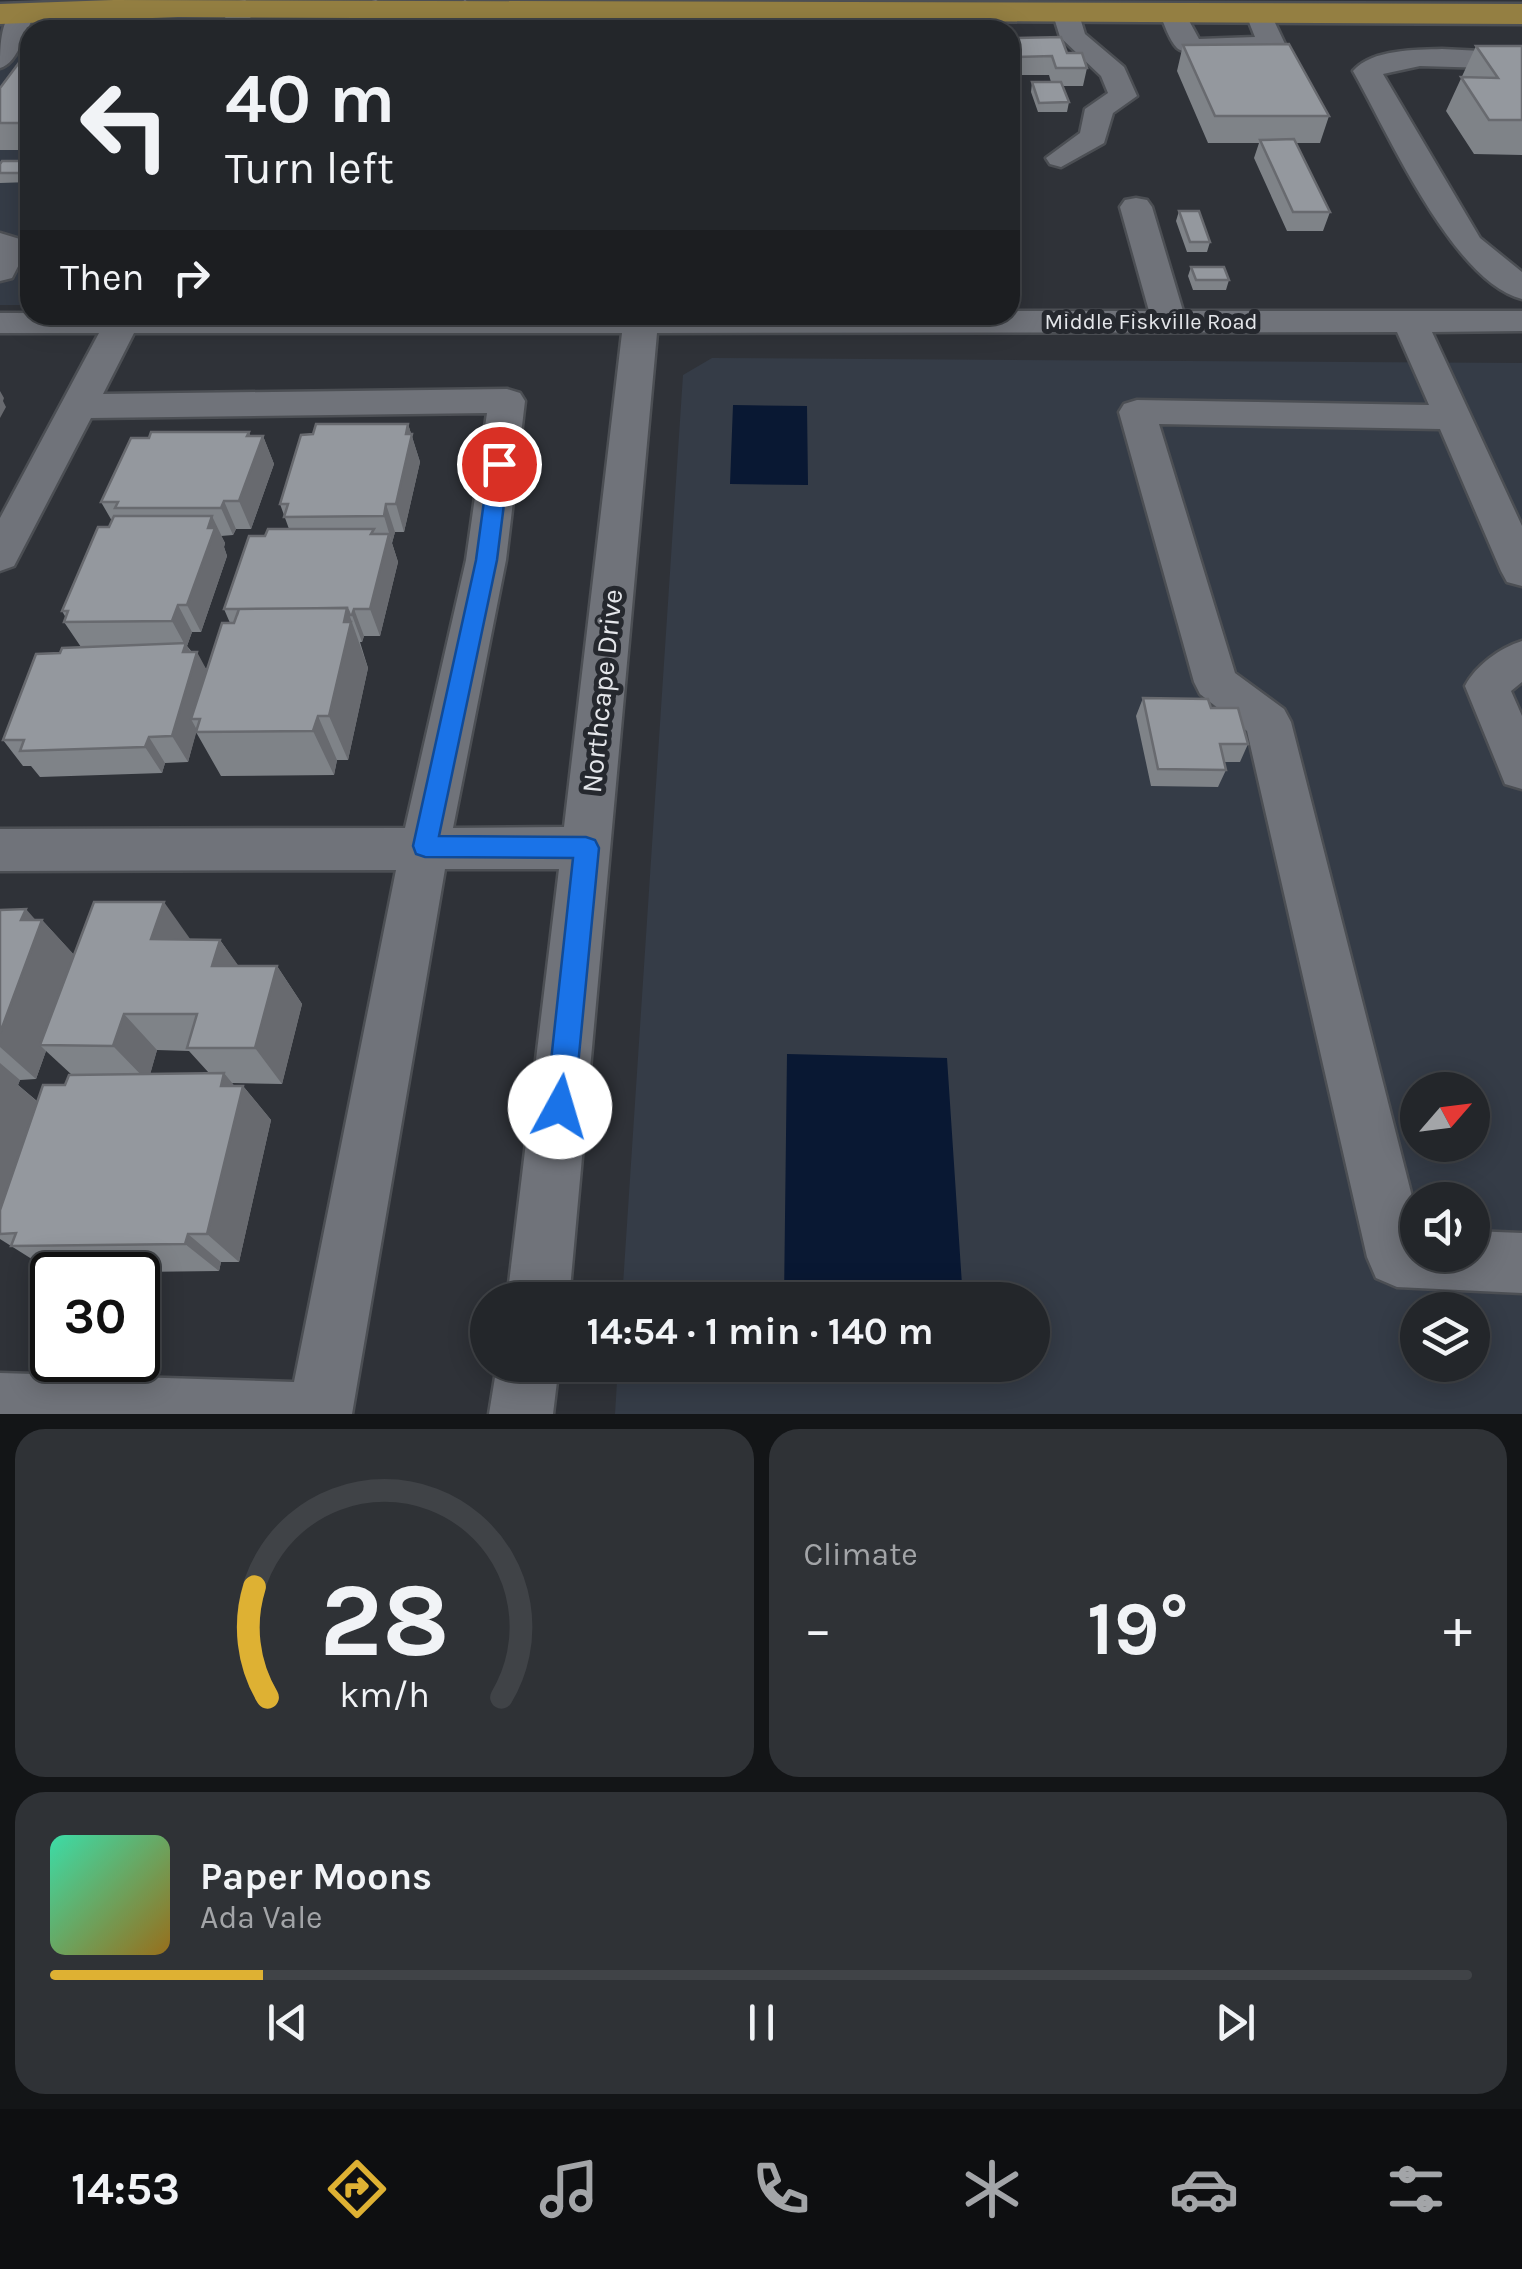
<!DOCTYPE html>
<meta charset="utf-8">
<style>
body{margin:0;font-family:Karla,sans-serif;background:#2f3236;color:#f1f3f6;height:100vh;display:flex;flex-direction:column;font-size:38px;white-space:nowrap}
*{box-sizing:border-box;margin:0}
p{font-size:32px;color:#a3a5a8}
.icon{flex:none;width:55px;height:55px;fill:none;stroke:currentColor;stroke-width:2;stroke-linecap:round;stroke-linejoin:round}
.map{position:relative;height:1414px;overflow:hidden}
.panel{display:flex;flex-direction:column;gap:15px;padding:15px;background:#131517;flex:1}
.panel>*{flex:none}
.hud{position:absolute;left:20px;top:20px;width:1000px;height:305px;border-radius:30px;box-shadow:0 5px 25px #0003,0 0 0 2px #404347;background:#23262a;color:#f1f3f6;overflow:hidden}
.needle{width:65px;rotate:62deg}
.fabs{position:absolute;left:1400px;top:1072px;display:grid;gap:20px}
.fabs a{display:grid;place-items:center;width:90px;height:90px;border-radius:50%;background:#23262a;box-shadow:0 5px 25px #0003,0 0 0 2px #404347;font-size:50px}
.speed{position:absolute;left:30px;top:1252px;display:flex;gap:20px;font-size:50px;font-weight:700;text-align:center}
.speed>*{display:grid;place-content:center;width:130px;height:130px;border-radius:50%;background:#23262a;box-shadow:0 5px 25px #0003,0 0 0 2px #404347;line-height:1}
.speed .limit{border:5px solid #111;border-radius:15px;background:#fff;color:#111}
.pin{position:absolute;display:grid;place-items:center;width:85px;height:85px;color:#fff;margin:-42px;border:5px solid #fff;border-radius:50%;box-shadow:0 2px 10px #0007}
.me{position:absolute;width:110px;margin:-55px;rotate:6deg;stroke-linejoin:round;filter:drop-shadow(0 0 8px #0008)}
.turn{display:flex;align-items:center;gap:35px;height:210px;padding:0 40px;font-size:45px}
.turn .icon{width:130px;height:130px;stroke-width:2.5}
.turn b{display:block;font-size:70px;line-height:85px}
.then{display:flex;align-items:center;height:95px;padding:0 40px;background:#0003;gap:20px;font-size:38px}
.big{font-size:75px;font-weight:700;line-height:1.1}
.panel .widget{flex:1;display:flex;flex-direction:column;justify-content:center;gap:15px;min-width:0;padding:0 35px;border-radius:30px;background:#2f3236}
.panel .dial{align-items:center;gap:0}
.dial svg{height:260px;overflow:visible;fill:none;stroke:#404347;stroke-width:7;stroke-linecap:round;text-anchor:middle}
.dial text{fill:#f1f3f6;stroke:none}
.song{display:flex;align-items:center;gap:30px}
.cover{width:120px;height:120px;border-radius:15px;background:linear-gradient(135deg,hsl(160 70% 55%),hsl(40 70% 35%))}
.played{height:10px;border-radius:5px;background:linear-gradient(90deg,#deb133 15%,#404347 15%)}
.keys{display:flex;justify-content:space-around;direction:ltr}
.heat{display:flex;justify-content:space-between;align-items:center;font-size:55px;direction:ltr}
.panel .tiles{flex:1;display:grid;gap:15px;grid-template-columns:1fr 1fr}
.widget:last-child{grid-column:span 2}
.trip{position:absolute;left:470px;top:1282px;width:580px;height:100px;border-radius:50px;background:#23262a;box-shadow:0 5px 25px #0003,0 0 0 2px #404347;font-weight:700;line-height:100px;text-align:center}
.tab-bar{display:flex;height:160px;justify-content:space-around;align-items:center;background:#0e0f11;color:#a3a5a8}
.tab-bar .icon{width:70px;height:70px}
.tab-bar .current{color:#deb133}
.tab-bar b{font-size:45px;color:#f1f3f6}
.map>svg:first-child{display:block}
</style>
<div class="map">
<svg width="1522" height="1414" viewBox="0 0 1522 1414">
<rect width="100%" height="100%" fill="#2f3238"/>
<!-- built -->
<path fill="#353c47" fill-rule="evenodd" d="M202 14 192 30H30V305H0V22Z
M712 358 1522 363V1414H615L618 1365H1032V1300H622L683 375ZM1418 1090H1472V1145H1418ZM1418 1200H1472V1255H1418ZM1418 1310H1472V1365H1418Z"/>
<!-- water -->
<path fill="#091833" d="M733 405 807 406 808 485 730 484Z
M787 1054 947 1058 963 1300H784Z
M783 1365H968V1375L783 1370Z"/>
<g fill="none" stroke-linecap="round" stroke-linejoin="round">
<!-- minor casing -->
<g stroke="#4c4f54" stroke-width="5">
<path id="minor" d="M245 0 255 7 245 30H219L233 2Z
M376 0 389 8 381 30H355L367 2Z
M465 0 478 8 472 30H446L452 8Z
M82 2 95 10 80 30H53L73 4Z
M769 2 782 10 781 30H755L756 10Z
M1065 3 1078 11 1085 34 1124 67 1137 96 1113 113 1104 143 1061 167 1050 164 1046 158 1080 133 1085 109 1108 93 1101 76 1060 37 1052 11Z
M1172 4 1181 6 1199 39 1255 37 1245 12 1258 4 1267 6 1285 44C1275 56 1190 60 1177 48 1169 40 1164 23 1159 12Z
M23 5 36 13C25 29 19 63 0 68 0 45 0 12 23 5Z
M1442 49 1522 53V69L1420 66 1383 74 1480 238 1522 272V299C1453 282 1387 131 1353 71 1372 49 1415 50 1442 49Z
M1136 198 1147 200 1152 207 1183 311H1522V331L1432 332 1522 526V586L1507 582 1501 571 1440 429 1159 424 1235 673 1284 709 1291 722 1418 1220V1255H1472V1231L1522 1233V1293L1397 1287 1376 1278 1367 1257 1247 731 1200 694 1194 682 1119 412 1124 404 1137 400 1429 405 1397 332 657 333 569 1300H507L559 869H445L352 1414H0V1373L294 1382 396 870 0 871V829L405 828 466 560 487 413 91 418 14 566 0 571V518L99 333H0V313L1010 315V311H1149L1120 207 1125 200ZM134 333H622L564 827 453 828 506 560 525 401 520 393 507 389 103 394Z
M0 233 23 240 28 247 12 278 0 281Z
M1522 641V682L1511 691 1522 716V789L1505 784 1465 686C1476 665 1500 648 1522 641Z
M497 1365H559L553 1414H489Z"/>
</g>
<!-- major casing -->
<g stroke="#4c4f54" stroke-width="5">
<path id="major" d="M114 0 1522 4V24L178 17 0 24V4Z"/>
</g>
<!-- minor -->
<use href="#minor" fill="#70737a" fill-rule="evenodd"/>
<!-- major -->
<use href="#major" fill="#947f42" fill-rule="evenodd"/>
</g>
<!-- wall -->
<path fill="#7f8388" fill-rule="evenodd" d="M1010 38 1067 53 1087 68 1083 86H1063L1069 102 1067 112H1038L1031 92 1032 82H1051L1049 75H1011Z
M1183 45 1329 116 1320 143H1295L1330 212 1323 231H1287L1254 158 1259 143H1208L1177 71Z
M1476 46H1522V155L1474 154 1446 111Z
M30 48V150H0V88Z
M30 161V182L0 183V164Z
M1179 211 1210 242 1207 252H1187L1176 221Z
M1191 267 1229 280 1226 290H1193L1188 276Z
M408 424 420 462 404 532H395L392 543 398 562 380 636H364L362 642H360L368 668 348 760H337L334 775 221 776 196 732 188 762 165 763 162 773 40 777 31 766H23L3 740 60 653 81 647 64 622 66 618 62 611 112 521 101 502 149 438 249 432 250 436H263L274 464 251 529H236L233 535 221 536 225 543 224 547 227 556 201 632H192L187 646 207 670 230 623 224 609 265 536 289 529 280 504 313 434Z
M1143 698 1211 708 1248 744 1240 762H1224L1226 770 1218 787 1151 786 1136 716Z
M0 910 35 920H42L74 955 191 940H220L238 966H277L302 1004 282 1084 232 1083 234 1086H243L271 1120 239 1262H221L219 1271 54 1273 0 1239ZM157 1050 189 1051 209 1073 150 1074ZM46 1051 72 1075 65 1085 37 1101 18 1085 20 1080 36 1079Z"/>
<!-- shaded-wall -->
<path fill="#686a6f" d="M30 165V182L25 173Z
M0 391 4 398 3 401 6 407 0 418Z
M408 424 420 462 404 532 396 504Z
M249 432 257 452 263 436 274 464 251 529 239 501Z
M224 501 236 529 233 535 221 508Z
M386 504 395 532 392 543 384 516Z
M212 516 225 543 224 547 227 556 201 632 187 605Z
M389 534 398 562 380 636 370 609Z
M178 605 192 632 187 646 195 660 197 652 211 678 191 719 197 730 188 762 172 736 183 652 185 645 172 621Z
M347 608 368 668 348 760 329 716Z
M354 609 364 636 362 642 352 615Z
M318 716 337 760 334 775 313 731Z
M149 737 165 763 162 773 145 747Z
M164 902 193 943 151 939Z
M26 909 40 925 42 920 78 959 40 1045 46 1051 36 1079 0 1047V1033L21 920Z
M220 940 248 979 212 966Z
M277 966 302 1004 282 1084 255 1048Z
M124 1014 157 1050 148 1082 113 1046Z
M0 1063 20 1080 18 1085 41 1105 0 1233Z
M224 1073 241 1094 243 1086 271 1120 239 1262 207 1234 221 1086Z
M188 1234 221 1262 219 1271 185 1244Z"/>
<!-- building -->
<path fill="#94989e" stroke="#686a6f" stroke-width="2.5" d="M1061 37 1067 53H1082L1087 68H1056L1052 56 1014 57 1010 43V38Z
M1289 44 1329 116H1215L1183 45Z
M1476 46H1522V120H1489L1461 77 1498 78Z
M30 48V123H0V88Z
M1032 82H1061L1069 102 1039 103Z
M1294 139 1330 212H1293L1260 140Z
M2 161H30V165L25 173H0V164Z
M1179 211H1199L1210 242H1190Z
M1191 267H1224L1229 280H1196Z
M316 424H408L406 434H412L396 504H386L384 516 284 517 288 504H280L301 435 313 434Z
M151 432H249L247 436H263L239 501H224L221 508H115L118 502H101L131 438H149Z
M114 516H212L208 528H215L187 605H178L172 621 64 622 68 611H62L98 527H109Z
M268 529H374L371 534H389L370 609H354L352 615H350L347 608 239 609 237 615 239 609H224L249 536H265Z
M347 608 344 622H351L329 716H318L313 731 196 732 200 719H191L222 623H234L239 609Z
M186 643 183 652H197L172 736 149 737 145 747 20 751 24 740H3L36 654 60 653 62 648Z
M1143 698 1208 699 1211 708H1238L1248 744H1220L1226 770 1158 769Z
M94 902H164L151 939 220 940 212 966H277L255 1048H187L197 1014H124L113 1046 40 1045Z
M26 909 21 920H42L0 1033V910Z
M224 1073 221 1086H243L207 1234H188L185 1244 11 1246 16 1233 0 1234V1210L43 1085H65L69 1075Z"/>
<!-- route -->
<path fill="#1a73e8" stroke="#114b97" stroke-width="2.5" d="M499 458 509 464 497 560 439 836 586 837 595 840 599 848 574 1107 570 1117 560 1121 550 1117 546 1107 573 858 425 857 416 854 413 846 476 560 489 464Z"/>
<g text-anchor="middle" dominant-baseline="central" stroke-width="10" stroke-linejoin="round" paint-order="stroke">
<!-- far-street labels -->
<g font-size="22" fill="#e4e6ea" stroke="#25282e">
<text x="1151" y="322">Middle Fiskville Road</text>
</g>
<!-- street labels -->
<g font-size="28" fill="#e4e6ea" stroke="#25282e">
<text transform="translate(602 691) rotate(-84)">Northcape Drive</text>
</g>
</g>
</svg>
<div class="fabs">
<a><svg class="needle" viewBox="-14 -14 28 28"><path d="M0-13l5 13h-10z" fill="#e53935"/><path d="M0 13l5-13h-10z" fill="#a3a5a8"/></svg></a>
<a><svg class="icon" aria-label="sound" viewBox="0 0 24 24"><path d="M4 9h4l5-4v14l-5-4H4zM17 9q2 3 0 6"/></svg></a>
<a><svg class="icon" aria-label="layers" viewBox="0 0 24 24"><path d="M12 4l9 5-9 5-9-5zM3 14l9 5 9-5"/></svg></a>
</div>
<div class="speed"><div class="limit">30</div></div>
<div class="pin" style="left:499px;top:464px;background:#d93025"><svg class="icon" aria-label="arrive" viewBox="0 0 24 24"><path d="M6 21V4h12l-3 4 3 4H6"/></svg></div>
<svg class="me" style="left:560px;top:1107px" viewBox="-20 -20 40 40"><circle r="19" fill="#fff"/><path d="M0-13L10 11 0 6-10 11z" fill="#1a73e8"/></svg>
<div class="trip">14:54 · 1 min · 140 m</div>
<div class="hud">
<div class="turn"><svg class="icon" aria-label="left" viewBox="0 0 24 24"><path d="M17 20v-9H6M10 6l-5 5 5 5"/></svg><div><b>40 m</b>Turn left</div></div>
<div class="then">Then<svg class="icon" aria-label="right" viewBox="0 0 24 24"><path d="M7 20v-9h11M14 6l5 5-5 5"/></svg></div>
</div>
</div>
<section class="panel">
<div class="tiles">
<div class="widget dial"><svg viewBox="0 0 100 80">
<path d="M14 69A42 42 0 1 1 86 69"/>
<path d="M14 69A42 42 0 0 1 10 35" stroke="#deb133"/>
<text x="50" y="56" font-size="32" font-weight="700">28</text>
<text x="50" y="72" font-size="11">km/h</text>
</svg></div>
<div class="widget"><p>Climate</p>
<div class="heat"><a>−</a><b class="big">19°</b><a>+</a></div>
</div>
<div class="widget">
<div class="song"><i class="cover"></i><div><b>Paper Moons</b><p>Ada Vale</p></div></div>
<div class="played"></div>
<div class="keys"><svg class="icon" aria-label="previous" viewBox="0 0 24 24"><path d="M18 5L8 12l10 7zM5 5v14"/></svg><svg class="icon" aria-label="pause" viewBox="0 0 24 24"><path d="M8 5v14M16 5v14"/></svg><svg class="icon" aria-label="next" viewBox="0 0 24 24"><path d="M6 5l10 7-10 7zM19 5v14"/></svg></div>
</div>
</div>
</section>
<nav class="tab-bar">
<b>14:53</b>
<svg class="icon current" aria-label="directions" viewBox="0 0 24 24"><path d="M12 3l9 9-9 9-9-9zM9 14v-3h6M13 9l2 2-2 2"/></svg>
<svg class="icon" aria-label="music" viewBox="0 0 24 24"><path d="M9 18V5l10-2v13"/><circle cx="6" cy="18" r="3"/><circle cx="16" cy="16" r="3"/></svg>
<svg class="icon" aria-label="phone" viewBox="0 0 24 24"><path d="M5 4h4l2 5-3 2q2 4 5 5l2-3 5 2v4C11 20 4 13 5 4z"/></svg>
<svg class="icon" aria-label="climate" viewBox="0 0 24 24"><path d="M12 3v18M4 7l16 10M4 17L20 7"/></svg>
<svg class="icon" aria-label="car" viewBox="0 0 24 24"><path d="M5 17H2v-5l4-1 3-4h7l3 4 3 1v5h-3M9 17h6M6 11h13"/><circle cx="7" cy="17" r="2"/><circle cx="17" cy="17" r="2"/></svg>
<svg class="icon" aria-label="filters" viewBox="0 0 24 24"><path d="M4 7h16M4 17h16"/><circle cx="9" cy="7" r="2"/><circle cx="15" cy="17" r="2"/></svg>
</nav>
